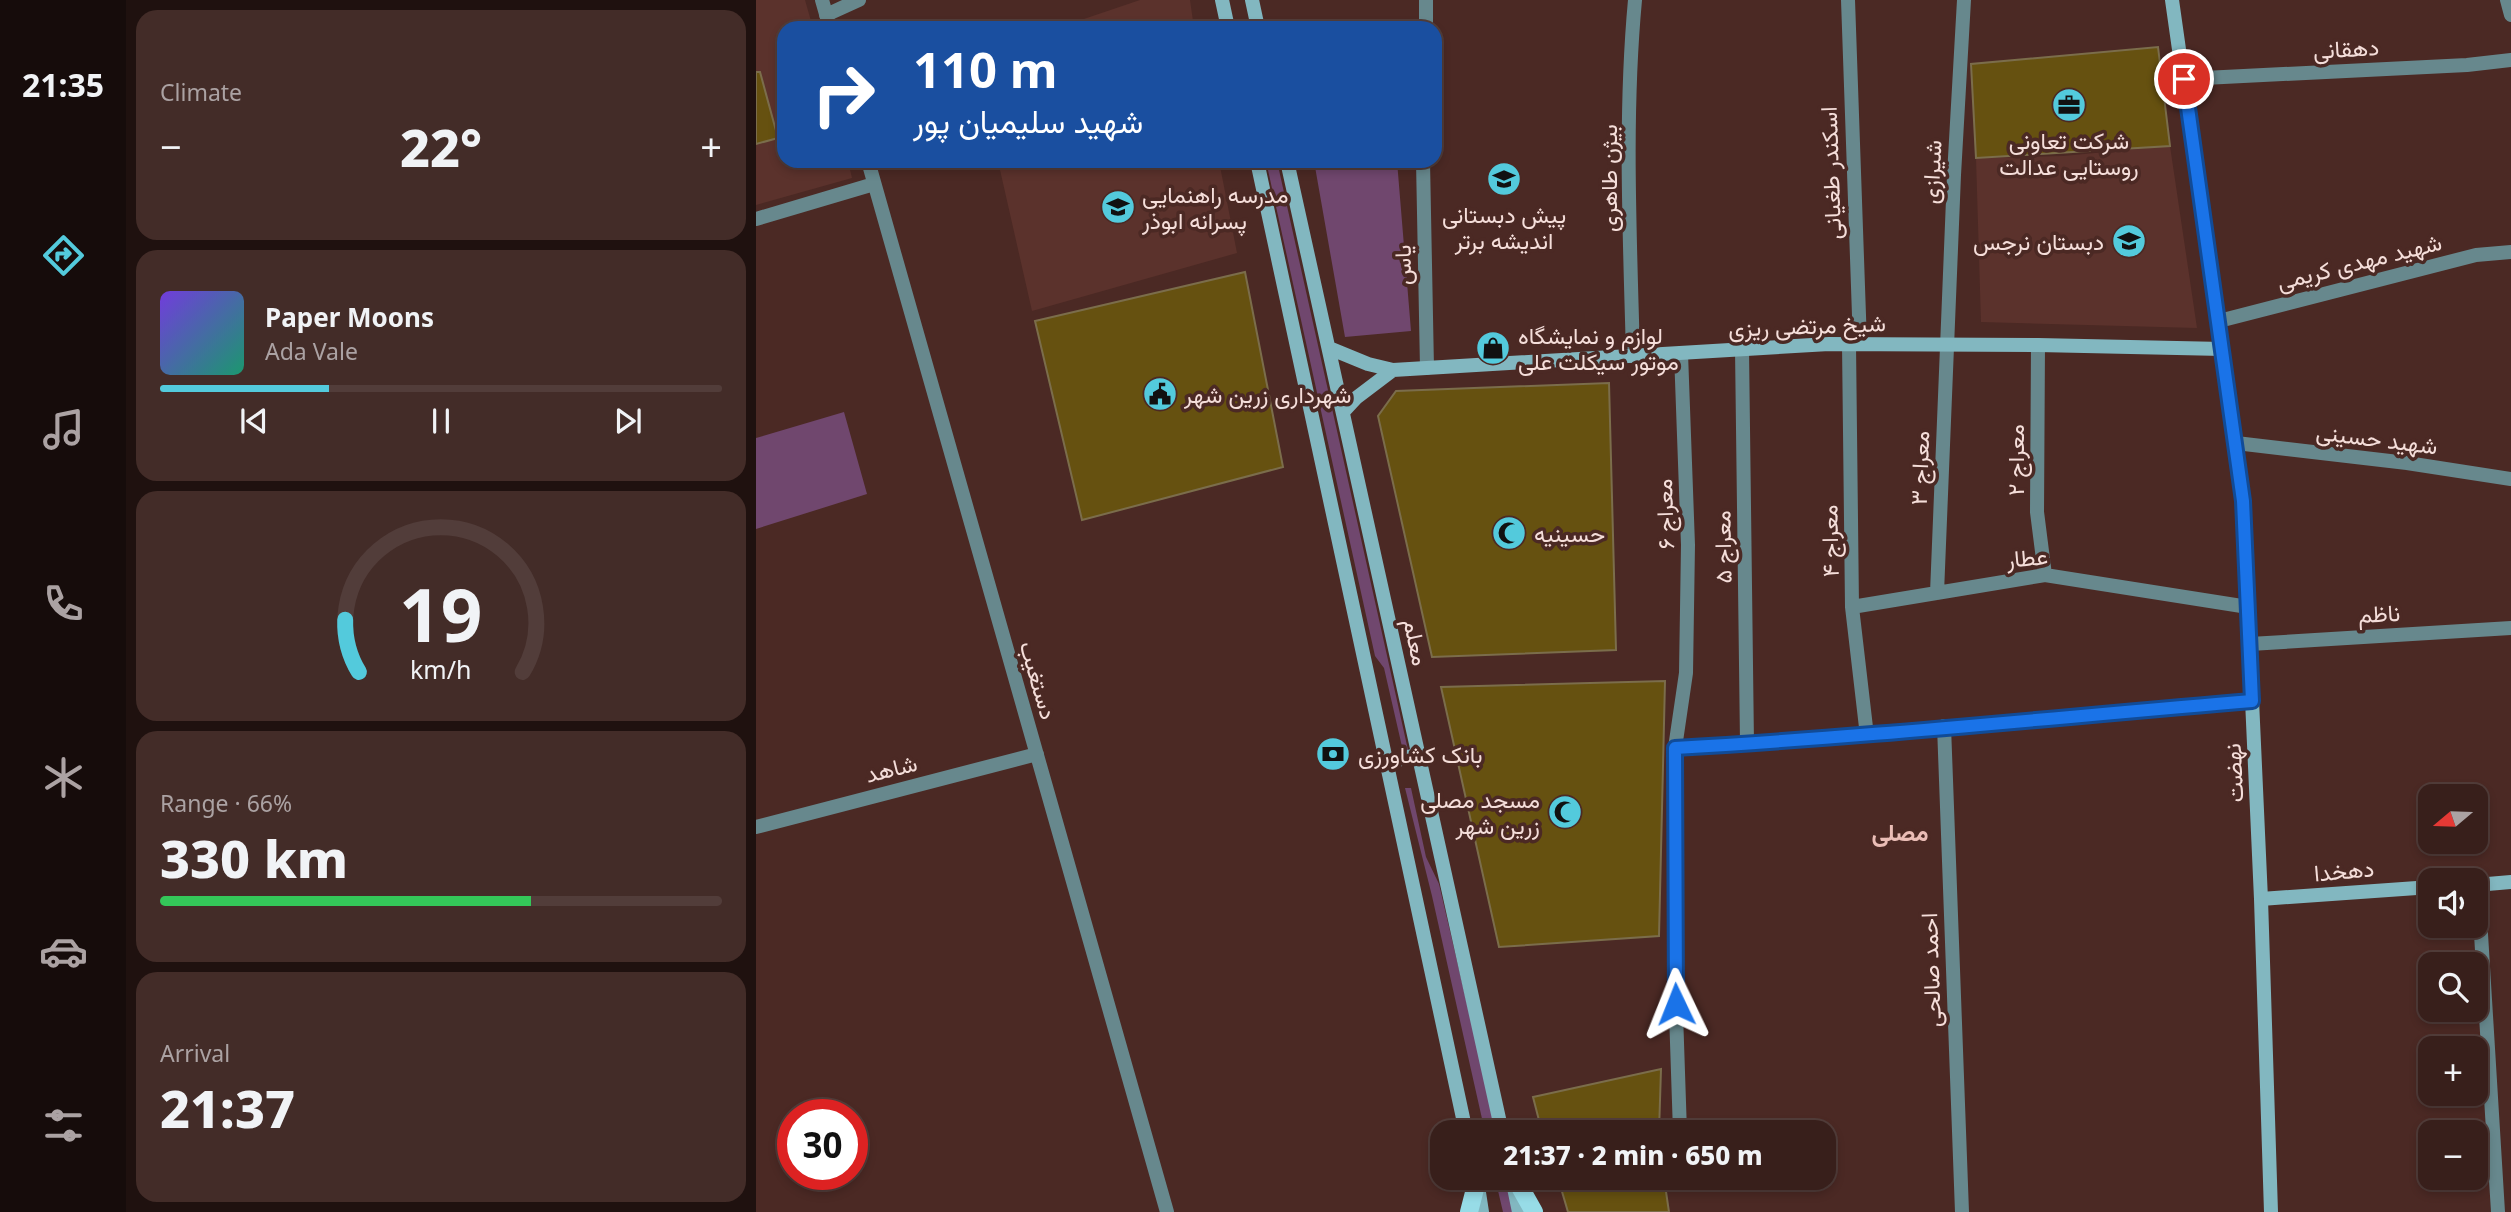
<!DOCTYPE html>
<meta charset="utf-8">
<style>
body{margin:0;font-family:"Noto Sans",Vazirmatn,sans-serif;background:#432c28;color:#f1f3f6;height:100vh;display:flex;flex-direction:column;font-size:26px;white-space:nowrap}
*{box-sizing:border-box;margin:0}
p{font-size:23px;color:#aba2a3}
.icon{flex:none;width:38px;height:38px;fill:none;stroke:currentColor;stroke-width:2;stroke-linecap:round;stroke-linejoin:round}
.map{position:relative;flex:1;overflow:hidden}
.panel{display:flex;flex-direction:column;gap:10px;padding:10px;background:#1f110f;width:630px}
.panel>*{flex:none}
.guide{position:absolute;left:21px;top:21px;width:665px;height:147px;border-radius:21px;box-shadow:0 4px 10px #0003,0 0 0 2px #523d3a;background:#1a4fa0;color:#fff;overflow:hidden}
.needle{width:46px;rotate:251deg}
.buttons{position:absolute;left:1662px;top:784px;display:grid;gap:14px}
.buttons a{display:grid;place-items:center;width:70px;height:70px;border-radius:14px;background:#381f1b;box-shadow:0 4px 10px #0003,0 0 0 2px #523d3a;font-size:35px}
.speed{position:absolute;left:21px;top:1099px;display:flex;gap:14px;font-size:35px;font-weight:700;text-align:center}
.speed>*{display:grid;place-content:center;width:91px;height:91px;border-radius:50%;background:#381f1b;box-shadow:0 4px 10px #0003,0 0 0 2px #523d3a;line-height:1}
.speed .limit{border:10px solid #d22;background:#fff;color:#111}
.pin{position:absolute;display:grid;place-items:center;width:60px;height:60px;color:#fff;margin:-30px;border:4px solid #fff;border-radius:50%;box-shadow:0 2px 7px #0007}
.me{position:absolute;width:77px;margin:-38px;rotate:358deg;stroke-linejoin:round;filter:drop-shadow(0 0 5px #0008)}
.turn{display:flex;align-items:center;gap:24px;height:147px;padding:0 21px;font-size:32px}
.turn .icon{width:91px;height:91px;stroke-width:2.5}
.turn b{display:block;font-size:49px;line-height:60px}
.big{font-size:52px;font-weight:800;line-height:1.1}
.panel .tile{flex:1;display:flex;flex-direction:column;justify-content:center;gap:10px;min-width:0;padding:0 24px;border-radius:21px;background:#432c28}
.panel .dial{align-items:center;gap:0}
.dial svg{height:182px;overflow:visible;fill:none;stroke:#523d3a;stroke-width:7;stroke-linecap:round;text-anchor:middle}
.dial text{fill:#f1f3f6;stroke:none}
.song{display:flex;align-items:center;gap:21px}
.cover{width:84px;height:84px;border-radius:10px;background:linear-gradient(135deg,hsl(260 70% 55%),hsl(160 70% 35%))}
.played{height:7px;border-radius:4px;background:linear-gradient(90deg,#53cadc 30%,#523d3a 30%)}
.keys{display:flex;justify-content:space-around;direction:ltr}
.heat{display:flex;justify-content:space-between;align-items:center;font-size:38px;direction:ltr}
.charge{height:10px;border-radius:5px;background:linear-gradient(90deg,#34c759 66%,#523d3a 0)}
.trip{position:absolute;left:674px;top:1120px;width:406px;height:70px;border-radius:21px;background:#381f1b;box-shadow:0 4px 10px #0003,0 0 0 2px #523d3a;font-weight:800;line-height:70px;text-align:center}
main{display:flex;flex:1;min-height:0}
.dock{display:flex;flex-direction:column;width:126px;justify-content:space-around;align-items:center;background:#160c0b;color:#aba2a3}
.dock .icon{width:49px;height:49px}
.dock .current{color:#53cadc}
.dock b{font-size:32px;color:#f1f3f6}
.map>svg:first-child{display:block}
</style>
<main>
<nav class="dock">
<b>21:35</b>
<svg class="icon current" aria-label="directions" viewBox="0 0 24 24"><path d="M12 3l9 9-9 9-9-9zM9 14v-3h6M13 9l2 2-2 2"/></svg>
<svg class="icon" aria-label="music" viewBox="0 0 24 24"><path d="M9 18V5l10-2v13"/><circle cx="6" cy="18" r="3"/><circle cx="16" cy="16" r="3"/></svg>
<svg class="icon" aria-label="phone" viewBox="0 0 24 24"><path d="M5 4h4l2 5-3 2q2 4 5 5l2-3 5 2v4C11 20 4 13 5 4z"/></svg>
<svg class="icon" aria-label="climate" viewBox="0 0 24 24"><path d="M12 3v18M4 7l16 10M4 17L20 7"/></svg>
<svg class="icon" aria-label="car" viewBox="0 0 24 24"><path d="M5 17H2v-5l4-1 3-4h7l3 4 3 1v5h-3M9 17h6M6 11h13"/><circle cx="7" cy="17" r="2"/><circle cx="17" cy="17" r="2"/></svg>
<svg class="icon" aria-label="filters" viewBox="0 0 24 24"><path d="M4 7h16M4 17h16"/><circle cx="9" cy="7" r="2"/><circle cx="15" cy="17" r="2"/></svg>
</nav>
<section class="panel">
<div class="tile"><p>Climate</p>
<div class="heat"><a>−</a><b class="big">22°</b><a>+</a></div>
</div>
<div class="tile">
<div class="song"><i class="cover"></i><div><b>Paper Moons</b><p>Ada Vale</p></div></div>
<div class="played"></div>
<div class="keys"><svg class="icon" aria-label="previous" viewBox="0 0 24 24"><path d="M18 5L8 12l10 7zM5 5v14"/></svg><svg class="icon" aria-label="pause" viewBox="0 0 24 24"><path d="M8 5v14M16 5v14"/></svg><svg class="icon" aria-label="next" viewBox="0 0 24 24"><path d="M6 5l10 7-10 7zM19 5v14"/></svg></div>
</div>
<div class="tile dial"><svg viewBox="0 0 100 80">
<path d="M14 69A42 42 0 1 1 86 69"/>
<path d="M14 69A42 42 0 0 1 8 46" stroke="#53cadc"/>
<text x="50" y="56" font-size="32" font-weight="700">19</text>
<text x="50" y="72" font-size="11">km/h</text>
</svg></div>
<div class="tile"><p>Range · 66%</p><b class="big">330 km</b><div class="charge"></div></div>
<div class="tile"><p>Arrival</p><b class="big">21:37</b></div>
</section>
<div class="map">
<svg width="1755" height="1212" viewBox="0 0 1755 1212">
<rect width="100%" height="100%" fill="#4b2924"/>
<!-- built -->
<path fill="#5b322c" d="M0 0H49L57 28H28V161H92L96 178 0 205Z
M384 0H434L438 28H320L319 22Z
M1414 146 1441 328 1225 322 1220 158 1307 156Z
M242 161H463L481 253 276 311Z"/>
<!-- green -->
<path fill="#70476e" d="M510 161H521L652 750 647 751 628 668 619 656Z
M558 161H641L655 331 589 337Z
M88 412 111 494 0 529V438Z
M649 788H655L670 857 683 884 741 1132H729L676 896Z
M739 1178H751L759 1212H747Z"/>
<!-- building -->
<path fill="#665110" stroke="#7b6d4b" stroke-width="2" d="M1402 47 1414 146 1220 158 1215 64Z
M0 72H4L22 138 0 144Z
M489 272 527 467 326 520 279 321Z
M853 383 860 650 676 657 622 416 640 391Z
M909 681 903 936 743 947 685 687Z
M905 1069 903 1132H786L777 1097Z
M802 1178H908L913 1212H812Z"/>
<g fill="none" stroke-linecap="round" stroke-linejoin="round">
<!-- street -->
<path stroke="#67888d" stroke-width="14" d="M66 0 74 28
M1092 0 1104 344
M1751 0 1755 15
M70 15 103 0
M670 28V0
M1428 79 1711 65 1755 60
M112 161 411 1212
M667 161 671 368
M0 219 118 184
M1463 321 1720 255 1755 252
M1093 344 1096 607 1111 736
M1282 345 1281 512 1289 575
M986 349 991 743
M877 356C874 238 868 118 879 0
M1480 443 1651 463 1755 479
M1181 593 1198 175 1208 0
M1096 607 1289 575 1492 607
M1494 644 1755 628
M1188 726 1206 1212
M919 748C1112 737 1304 717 1496 701
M0 827 281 754
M1722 885 1742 1212
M924 1132 918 953 919 748 930 673 932 545 925 353"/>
<!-- secondary -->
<path stroke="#82b7c0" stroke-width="14" d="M466 0 472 28
M496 0 502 28
M1416 0 1487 501 1505 899 1515 1212
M501 161 710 1132
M531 161 746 1132
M573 348 612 364 637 370 600 398 587 412
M637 370 1073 344 1282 345 1467 349
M631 763 663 754
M1720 885 1755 882
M1505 899 1675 887
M757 1183 763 1212
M722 1186 726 1212"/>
<!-- primary -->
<path stroke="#97dce7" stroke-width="18" d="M759 1178 778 1212
M713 1212 721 1181"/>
</g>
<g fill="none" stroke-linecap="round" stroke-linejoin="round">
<!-- route casing -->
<g stroke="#114b97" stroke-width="18">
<path id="route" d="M920 1004 919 748C1112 737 1304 717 1496 701L1487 501 1428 79"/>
</g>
<!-- route -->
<use href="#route" stroke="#1a73e8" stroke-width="12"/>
</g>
<!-- icons -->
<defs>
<g id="office-disc" transform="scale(1.75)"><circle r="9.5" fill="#53cadc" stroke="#4b2924"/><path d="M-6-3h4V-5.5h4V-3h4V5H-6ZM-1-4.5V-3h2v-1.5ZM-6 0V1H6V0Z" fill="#111"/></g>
<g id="school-disc" transform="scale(1.75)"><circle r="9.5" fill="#53cadc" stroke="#4b2924"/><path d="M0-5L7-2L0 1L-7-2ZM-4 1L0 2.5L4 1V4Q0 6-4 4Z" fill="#111"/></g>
<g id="shop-disc" transform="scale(1.75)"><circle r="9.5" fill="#53cadc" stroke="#4b2924"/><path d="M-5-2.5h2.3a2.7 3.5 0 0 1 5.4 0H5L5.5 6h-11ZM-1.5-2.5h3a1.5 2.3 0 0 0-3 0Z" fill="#111"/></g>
<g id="civic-disc" transform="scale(1.75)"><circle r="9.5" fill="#53cadc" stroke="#4b2924"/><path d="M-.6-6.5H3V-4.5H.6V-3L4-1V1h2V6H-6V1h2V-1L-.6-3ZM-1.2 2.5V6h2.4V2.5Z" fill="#111"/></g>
<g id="mosque-disc" transform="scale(1.75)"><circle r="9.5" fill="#53cadc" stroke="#4b2924"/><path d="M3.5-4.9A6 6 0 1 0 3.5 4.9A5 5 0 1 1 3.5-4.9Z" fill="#111"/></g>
<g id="bank-disc" transform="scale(1.75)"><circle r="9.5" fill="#53cadc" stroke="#4b2924"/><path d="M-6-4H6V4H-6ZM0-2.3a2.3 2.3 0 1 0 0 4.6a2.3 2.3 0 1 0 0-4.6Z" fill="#111"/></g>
</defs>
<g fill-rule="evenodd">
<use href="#office-disc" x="1313" y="105"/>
<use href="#school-disc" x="748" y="179"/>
<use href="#school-disc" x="362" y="207"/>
<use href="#school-disc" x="1373" y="241"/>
<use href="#shop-disc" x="737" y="348"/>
<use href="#civic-disc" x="404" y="394"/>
<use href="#mosque-disc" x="753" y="533"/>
<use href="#bank-disc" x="577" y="754"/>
<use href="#mosque-disc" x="809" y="812"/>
</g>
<g text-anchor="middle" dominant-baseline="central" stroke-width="7" stroke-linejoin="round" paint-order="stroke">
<!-- street labels -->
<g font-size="23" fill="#f5deda" stroke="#4b2924">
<text transform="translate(1590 48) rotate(-3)">دهقانی</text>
<text transform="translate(1175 172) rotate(-87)">شیرازی</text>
<text transform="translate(1074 173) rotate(-92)">اسکندر طغیانی</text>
<text transform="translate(852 178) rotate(-90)">بیژن طاهری</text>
<text transform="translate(1603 261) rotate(-14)">شهید مهدی کریمی</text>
<text transform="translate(646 265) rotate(-91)">یاس</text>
<text transform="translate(1051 325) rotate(-2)">شیخ مرتضی ریزی</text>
<text transform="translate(1621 438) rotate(7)">شهید حسینی</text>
<text transform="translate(1259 460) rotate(-90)">معراج ۲</text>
<text transform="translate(1163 468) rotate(-88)">معراج ۳</text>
<text transform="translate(908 514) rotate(-92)">معراج ۶</text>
<text transform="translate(1073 541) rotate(-91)">معراج ۴</text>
<text transform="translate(966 547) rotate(-91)">معراج ۵</text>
<text transform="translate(1271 557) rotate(-5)">عطار</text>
<text transform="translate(1623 613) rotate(-3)">ناظم</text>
<text transform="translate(661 642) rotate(78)">معلم</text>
<text transform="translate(283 680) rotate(74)">دستغیب</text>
<text transform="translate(135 768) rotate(-14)">شاهد</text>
<text transform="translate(1477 773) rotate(-93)">نهضت</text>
<text transform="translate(1588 870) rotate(-5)">دهخدا</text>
<text transform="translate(1174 970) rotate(-92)">احمد صالحی</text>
</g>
<!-- poi labels -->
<g font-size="23" fill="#f5deda" stroke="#4b2924" text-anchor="start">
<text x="1313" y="140" text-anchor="middle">شرکت تعاونی<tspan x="1313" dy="26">روستایی عدالت</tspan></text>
<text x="386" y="194">مدرسه راهنمایی<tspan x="386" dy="26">پسرانه ابوذر</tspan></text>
<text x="748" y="214" text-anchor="middle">پیش دبستانی<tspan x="748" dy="26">اندیشه برتر</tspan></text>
<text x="1348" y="241" text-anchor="end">دبستان نرجس</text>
<text x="762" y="335">لوازم و نمایشگاه<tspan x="762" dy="26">موتور سیکلت علی</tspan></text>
<text x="428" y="394">شهرداری زرین شهر</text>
<text x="778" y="533">حسینیه</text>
<text x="602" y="754">بانک کشاورزی</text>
<text x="784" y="799" text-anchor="end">مسجد مصلی<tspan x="784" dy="26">زرین شهر</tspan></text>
</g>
<!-- neighbourhood labels -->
<g font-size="24" font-weight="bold" fill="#eabdb6" stroke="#4b2924">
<text x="1144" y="831">مصلی</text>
</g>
</g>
</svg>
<div class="buttons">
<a><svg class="needle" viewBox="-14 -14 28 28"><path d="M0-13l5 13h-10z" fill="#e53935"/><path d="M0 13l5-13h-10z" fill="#aba2a3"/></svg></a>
<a><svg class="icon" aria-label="sound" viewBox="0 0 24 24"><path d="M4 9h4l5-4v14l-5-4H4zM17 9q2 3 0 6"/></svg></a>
<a><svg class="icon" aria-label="search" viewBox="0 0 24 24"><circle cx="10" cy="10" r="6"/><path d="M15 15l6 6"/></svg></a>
<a>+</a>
<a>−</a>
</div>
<div class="speed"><div class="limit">30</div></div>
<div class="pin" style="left:1428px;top:79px;background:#d93025"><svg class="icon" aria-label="arrive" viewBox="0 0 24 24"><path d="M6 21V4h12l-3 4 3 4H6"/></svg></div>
<svg class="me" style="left:920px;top:1004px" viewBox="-20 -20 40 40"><path d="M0-17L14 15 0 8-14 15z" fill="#1a73e8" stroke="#fff" stroke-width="4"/></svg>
<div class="trip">21:37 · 2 min · 650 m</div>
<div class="guide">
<div class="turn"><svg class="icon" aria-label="right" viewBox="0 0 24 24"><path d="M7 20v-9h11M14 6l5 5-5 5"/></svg><div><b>110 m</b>شهید سلیمیان پور</div></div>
</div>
</div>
</main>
